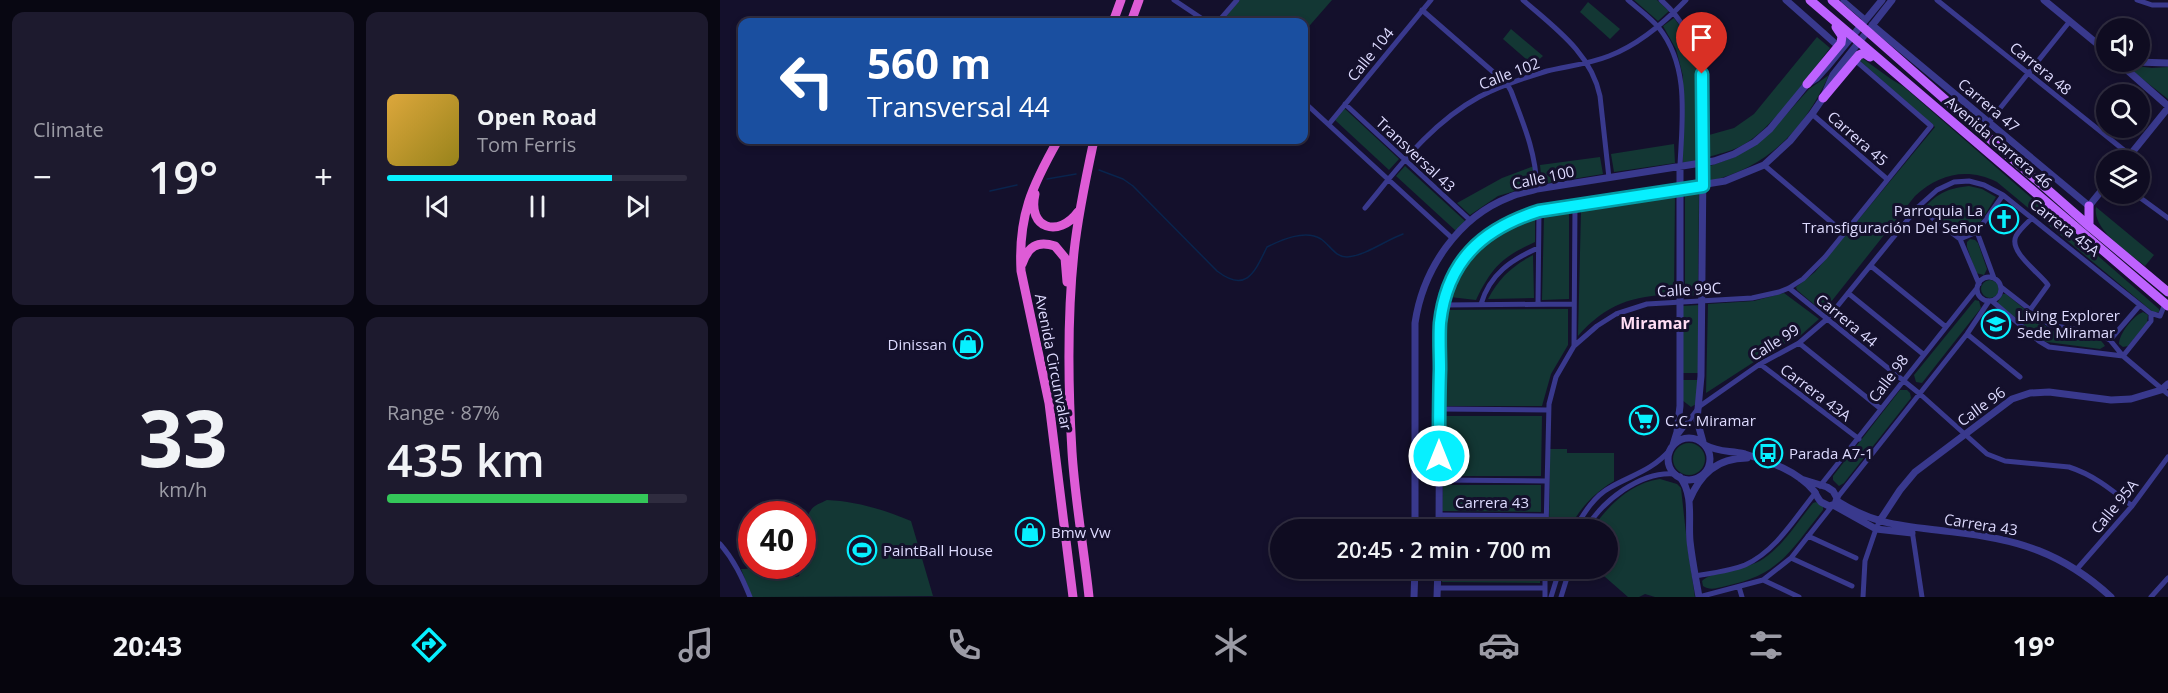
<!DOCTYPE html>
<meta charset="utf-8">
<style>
body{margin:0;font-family:"Open Sans",sans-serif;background:#1d1a2e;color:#f1f3f6;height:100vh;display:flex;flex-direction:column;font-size:22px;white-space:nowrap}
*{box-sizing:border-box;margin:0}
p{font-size:20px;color:#9b9ba5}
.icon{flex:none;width:33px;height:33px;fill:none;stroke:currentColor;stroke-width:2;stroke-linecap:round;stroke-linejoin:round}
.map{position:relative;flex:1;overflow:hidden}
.drawer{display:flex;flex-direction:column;gap:12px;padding:12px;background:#080712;width:720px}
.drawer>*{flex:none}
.banner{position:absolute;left:18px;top:18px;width:570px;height:126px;border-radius:12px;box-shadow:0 3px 9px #0003,0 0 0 2px #2f2c3f;background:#1a4fa0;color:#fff;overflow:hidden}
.fabs{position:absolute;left:1376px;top:18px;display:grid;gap:12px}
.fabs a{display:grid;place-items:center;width:54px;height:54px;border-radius:50%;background:#0f0c21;box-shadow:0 3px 9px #0003,0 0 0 2px #2f2c3f;font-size:30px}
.speed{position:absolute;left:18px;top:501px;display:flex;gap:12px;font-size:30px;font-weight:700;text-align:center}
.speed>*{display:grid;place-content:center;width:78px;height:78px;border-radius:50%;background:#0f0c21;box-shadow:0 3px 9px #0003,0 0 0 2px #2f2c3f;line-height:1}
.speed .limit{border:9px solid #d22;background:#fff;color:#111}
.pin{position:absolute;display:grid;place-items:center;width:51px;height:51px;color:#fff;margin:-62px -26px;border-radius:50% 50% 50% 0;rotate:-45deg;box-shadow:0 0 6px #0007}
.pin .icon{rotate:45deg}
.me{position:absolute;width:66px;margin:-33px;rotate:0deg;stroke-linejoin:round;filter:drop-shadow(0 0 4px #0008)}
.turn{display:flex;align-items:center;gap:21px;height:126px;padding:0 30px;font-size:27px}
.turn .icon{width:78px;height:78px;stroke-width:2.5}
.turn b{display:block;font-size:42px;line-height:51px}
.big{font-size:45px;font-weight:600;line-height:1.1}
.drawer .widget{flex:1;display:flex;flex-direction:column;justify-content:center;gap:9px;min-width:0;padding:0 21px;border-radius:12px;background:#1d1a2e}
.drawer .dial{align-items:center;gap:0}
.dial b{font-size:78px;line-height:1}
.song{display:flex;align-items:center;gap:18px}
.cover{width:72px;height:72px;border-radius:9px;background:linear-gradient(135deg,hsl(40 70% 55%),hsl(50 70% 35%))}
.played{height:6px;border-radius:3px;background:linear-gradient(90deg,#07f0ff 75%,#2f2c3f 75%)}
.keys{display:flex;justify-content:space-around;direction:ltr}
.heat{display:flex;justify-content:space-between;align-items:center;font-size:33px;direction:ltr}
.charge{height:9px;border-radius:4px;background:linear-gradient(90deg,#34c759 87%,#2f2c3f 0)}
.drawer .tiles{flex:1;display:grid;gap:12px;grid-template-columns:repeat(2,1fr)}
.trip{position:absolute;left:550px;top:519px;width:348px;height:60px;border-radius:30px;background:#0f0c21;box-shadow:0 3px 9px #0003,0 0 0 2px #2f2c3f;font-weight:600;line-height:60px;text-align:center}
.tabs{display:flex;height:96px;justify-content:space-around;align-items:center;background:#06050d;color:#9b9ba5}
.tabs .icon{width:42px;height:42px}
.tabs .selected{color:#07f0ff}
.tabs b{font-size:27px;color:#f1f3f6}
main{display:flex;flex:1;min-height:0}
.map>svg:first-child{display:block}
</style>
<main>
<section class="drawer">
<div class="tiles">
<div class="widget"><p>Climate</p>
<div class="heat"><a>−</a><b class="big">19°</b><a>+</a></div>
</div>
<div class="widget">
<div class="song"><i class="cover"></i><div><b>Open Road</b><p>Tom Ferris</p></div></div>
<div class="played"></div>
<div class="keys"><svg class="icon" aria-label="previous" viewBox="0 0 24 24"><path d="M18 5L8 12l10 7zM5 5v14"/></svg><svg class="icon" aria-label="pause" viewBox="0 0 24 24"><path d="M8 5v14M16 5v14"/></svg><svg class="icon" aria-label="next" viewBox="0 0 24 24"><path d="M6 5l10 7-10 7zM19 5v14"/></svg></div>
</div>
<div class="widget dial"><b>33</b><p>km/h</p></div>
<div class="widget"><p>Range · 87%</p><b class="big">435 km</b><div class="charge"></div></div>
</div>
</section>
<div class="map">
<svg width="1448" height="597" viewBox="0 0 1448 597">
<rect width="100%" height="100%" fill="#14102c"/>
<!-- green -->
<path fill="#133734" d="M520 0H612L584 32V22H501Z
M914 0H937L949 11 938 21Z
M868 2 900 29 890 39 860 12Z
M954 18C987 60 979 111 978 161L963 163V76L956 49 943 26Z
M791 29 823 56 813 65 783 39Z
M1097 37 1110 48C1089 75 1050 133 1019 147 1009 152 998 154 988 157L989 135 1014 128 1034 114Z
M1142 58 1171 79 1184 87 1439 309V312H1433L1277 182C1247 167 1219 174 1195 196L1103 312 1077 290 1076 287 1095 272 1215 127 1139 60Z
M1416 66 1432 68 1448 67V99L1412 71V68Z
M1109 75C1085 128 1048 168 990 181L987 167 1015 157 1048 135 1089 89Z
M624 108 679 159 669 170 615 120Z
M954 144 955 163 894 172 891 154Z
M880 157 883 174 822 184 820 165Z
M685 166 745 221 736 231 676 176Z
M814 166 815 185 778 196 750 215 737 203 782 178Z
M1249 186 1262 189 1276 197 1256 229 1239 236 1205 207C1218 193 1229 188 1249 186Z
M979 189 978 296 965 295V191Z
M955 195 954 294C912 296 886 304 858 336L861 211Z
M1376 207 1434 255 1425 266C1409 253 1372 230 1376 207Z
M849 212V299L822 300 824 216Z
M815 217V242C782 257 772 267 756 300L730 297C747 255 770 230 815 217Z
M1250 239 1255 240 1258 243 1267 269 1264 275 1256 273 1247 247V242Z
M813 255 814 298 768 299C779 278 792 266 813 255Z
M1261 289a9 9 0 1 1 18 0a9 9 0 1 1-18 0Z
M1064 293 1099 319 1081 335 1054 349 986 393 988 304 1034 301Z
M1283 294H1286L1329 329 1335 332C1350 333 1378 331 1385 346L1380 349 1327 342 1322 340 1279 306 1277 303Z
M1255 300 1259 301 1261 308 1202 383 1196 382 1194 375Z
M979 305 978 373H962L963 306Z
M848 309V345L831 374 822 406H724V324L727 310Z
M1423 312 1428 315 1427 323 1408 346 1403 347 1399 344C1399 334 1413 316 1423 312Z
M963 380H979L976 404 971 407 962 400Z
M1180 390H1187L1190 393 1191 398 1124 483 1119 486 1113 480V476Z
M723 416H822L821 476H723Z
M953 459a16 16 0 1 1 32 0a16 16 0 1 1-32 0Z
M830 449H847V453H894V481C874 493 860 508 849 529L829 530Z
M940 479 957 484 961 488 967 543 975 597H935L925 594 919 597H908L876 569 888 568V530H871C888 506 910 483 940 479Z
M723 485H821V512L722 511Z
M107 500C135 501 165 510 191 521L213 596 32 597 21 569C27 569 34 568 41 569 54 571 64 581 79 576 85 559 82 521 91 510 94 505 101 503 107 500Z
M1096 502 1103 506V510C1071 550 1060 575 1006 586 997 588 990 591 983 586L982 581C989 572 1027 570 1043 559 1063 546 1078 521 1093 503Z
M724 521 821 522V529H724Z
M723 569H821L820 583 722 582Z"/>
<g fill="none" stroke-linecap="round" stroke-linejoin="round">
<!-- stream -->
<path stroke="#09244d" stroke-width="1.5" d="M379 170 403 179 413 186 497 271C527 294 535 271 547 247 561 240 585 229 601 239 610 245 615 257 627 257 645 256 666 240 683 234
M327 179 356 174
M270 191 297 185"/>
<!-- minor -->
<path stroke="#39398d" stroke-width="5" d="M454 0 487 22
M803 0C835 28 871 53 880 96L889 178
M908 0C918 9 930 17 939 28 970 67 962 119 960 166
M941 0C991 44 983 102 983 163
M1123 0 1145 19
M1217 0 1410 155
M1417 0 1432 5H1448
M702 10 787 84 791 91C804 125 816 153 817 189
M498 22 517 0
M584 102 733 239
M625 104 751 221
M1092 114 1167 179
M1269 122 1350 21
M609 124 711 0
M1044 165 1124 233
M1415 194 1448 218
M1198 207 1240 239 1259 284
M645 208C679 167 711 123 759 97 780 86 804 78 827 71 848 66 869 64 889 56 918 45 945 22 966 0
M1257 232 1274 278
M1257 232 1283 195
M1240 239 1257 232
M1151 266 1226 327
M1257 289a12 12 0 1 1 24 0a12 12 0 1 1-24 0Z
M1281 287 1330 325 1375 333 1390 340 1403 356 1448 394
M1069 288 1200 394 1267 454 1285 461 1349 467C1374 475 1392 490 1412 506
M1128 293 1203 354
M1272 301 1319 341 1329 347 1403 356
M761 304C770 274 791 260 818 248
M818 304 819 211
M724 305 854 304
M1310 310 1328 285C1321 274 1288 252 1296 236 1300 229 1307 223 1312 218
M1247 334 1300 377
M1390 340 1420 305
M1079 343 1161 409
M854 346 855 205
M1403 356 1431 321V314
M1040 364 1139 439
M719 409 828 410
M958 435 980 406 1040 364 1079 343 1107 319 1198 207 1217 190 1234 182 1249 181 1264 185 1283 195 1430 313 1440 316 1445 304
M719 480 826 481
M1100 486 1257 288
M1117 498 1247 334 1269 301
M719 515 826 516
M826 530 829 404 836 377 854 346 877 326 896 314 927 304 1032 298 1059 292 1069 288 1083 279 1105 257 1211 126 1135 60
M854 530C864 513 874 496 891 487 914 474 931 471 950 450
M865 530C882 501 921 470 956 474
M1192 530 1202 597
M1088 536 1136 558
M0 544C14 560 22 577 30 597
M1071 558 1132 586
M1357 569 1412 506 1448 457
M975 576C992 573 1010 571 1025 565 1056 551 1075 518 1096 492
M1043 580 1079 597
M1019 587 1022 597
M718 588H825
M825 597V568
M831 597 840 568
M841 597 850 568
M979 597 1043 580 1071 558 1112 506
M1143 597 1145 561 1157 526
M1431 597 1448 578"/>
<!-- tertiary -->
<path stroke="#39398d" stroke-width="7" d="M1066 0 1118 46
M1324 0 1386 51
M1152 25 1369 206 1386 185
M1398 62 1448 106
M1416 62 1448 63
M1406 160 1448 108
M983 163 981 376 977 420 983 442
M948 459a21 21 0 1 1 42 0a21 21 0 1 1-42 0Z
M953 445 957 432 960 406V166
M985 445C1000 453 1010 450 1025 454 1050 462 1076 470 1094 491 1096 494 1098 499 1101 502L1109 506 1115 504 1117 498 1113 491 1107 487 1081 479
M960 477C974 495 968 520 970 541 972 560 976 579 979 597
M969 501C980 474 997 458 1027 458
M1117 501C1158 527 1188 526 1234 532 1298 539 1343 553 1391 597
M1113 505 1156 529 1192 533
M1159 522 1180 490 1195 472 1292 399 1310 393 1329 392 1391 400 1411 399 1441 390 1448 384
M695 530V323C703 269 738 217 790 197 799 193 808 192 817 189L994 161 1014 154 1035 142 1050 129 1087 84 1097 78 1107 67 1162 0
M719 530 720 325 729 285 750 251 762 239 783 225 819 211 1005 181 1044 165 1070 141 1092 114 1103 98 1113 75 1172 0
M694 597 695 568
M717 597 718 568"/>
<!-- primary -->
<path stroke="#be62ff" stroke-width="9" d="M1090 0 1448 306
M1112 0 1369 226 1448 292
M1087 84 1121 43 1122 36 1116 27
M1103 98 1139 55 1144 53 1150 57
M1369 226V206"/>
<!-- trunk -->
<path stroke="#de5cd6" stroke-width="9" d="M393 22 401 0
M411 22 419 0
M338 140C312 186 298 216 301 271L329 403 353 597
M315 194C307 229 339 238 358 212
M302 264C308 247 317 240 335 246L345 258 347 282
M369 597C364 549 355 500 352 452 348 386 347 318 354 252 358 214 366 177 374 140"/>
</g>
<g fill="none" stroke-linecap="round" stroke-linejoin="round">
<!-- route casing -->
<g stroke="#059ca6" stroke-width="15">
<path id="route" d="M719 456C719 427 719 398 720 369 720 354 719 338 720 323 727 261 762 229 819 211L983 186 982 74"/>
</g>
<!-- route -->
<use href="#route" stroke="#07f0ff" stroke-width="10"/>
</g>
<!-- icons -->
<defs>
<g id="church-ring" transform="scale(1.5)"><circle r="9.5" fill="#14102c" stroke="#07f0ff" stroke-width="1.5"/><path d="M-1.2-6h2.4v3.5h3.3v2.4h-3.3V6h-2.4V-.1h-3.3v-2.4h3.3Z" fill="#07f0ff"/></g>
<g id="school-ring" transform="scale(1.5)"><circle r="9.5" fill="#14102c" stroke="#07f0ff" stroke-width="1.5"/><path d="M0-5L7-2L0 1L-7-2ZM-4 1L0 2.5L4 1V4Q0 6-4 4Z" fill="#07f0ff"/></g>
<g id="shop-ring" transform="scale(1.5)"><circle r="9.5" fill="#14102c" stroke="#07f0ff" stroke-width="1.5"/><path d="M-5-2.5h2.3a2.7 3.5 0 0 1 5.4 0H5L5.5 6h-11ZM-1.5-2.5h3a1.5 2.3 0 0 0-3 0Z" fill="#07f0ff"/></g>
<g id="supermarket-ring" transform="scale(1.5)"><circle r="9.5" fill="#14102c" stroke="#07f0ff" stroke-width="1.5"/><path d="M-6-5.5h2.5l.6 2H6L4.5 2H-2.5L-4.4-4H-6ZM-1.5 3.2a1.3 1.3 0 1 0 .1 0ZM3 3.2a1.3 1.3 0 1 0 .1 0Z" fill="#07f0ff"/></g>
<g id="bus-ring" transform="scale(1.5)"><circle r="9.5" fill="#14102c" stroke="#07f0ff" stroke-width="1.5"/><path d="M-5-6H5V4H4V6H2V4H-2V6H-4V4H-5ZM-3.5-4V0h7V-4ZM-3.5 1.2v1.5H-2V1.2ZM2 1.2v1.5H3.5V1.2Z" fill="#07f0ff"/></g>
<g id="stadium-ring" transform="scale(1.5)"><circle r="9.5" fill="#14102c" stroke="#07f0ff" stroke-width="1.5"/><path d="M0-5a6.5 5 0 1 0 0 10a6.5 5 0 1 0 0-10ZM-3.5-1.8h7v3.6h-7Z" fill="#07f0ff"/></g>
</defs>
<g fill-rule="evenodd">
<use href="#church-ring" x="1284" y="219"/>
<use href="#school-ring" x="1276" y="324"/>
<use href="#shop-ring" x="248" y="344"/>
<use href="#supermarket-ring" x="924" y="420"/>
<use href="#bus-ring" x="1048" y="453"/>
<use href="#shop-ring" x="310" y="532"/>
<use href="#stadium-ring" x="142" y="550"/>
</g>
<g text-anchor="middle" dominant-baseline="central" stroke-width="6" stroke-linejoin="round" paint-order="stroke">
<!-- street labels -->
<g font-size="15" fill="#dedbff" stroke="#14102c">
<text transform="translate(650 54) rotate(-51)">Calle 104</text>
<text transform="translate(1321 68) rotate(39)">Carrera 48</text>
<text transform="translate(789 73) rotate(-21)">Calle 102</text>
<text transform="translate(1269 105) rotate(40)">Carrera 47</text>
<text transform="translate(1138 138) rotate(41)">Carrera 45</text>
<text transform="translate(1279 142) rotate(40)">Avenida Carrera 46</text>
<text transform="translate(696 154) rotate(43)">Transversal 43</text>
<text transform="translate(823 177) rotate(-12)">Calle 100</text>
<text transform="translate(1345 227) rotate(38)">Carrera 45A</text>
<text transform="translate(969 289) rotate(-3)">Calle 99C</text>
<text transform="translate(1127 320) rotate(39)">Carrera 44</text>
<text transform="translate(1054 342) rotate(-32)">Calle 99</text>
<text transform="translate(334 362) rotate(79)">Avenida Circunvalar</text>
<text transform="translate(1168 378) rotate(-53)">Calle 98</text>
<text transform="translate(1096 392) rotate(37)">Carrera 43A</text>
<text transform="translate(1261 406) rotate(-36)">Calle 96</text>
<text x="772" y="502">Carrera 43</text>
<text transform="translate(1394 506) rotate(-51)">Calle 95A</text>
<text transform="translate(1261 524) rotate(9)">Carrera 43</text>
</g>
<!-- poi labels -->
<g font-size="15" fill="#dedbff" stroke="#14102c" text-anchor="start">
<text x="1263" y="210" text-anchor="end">Parroquia La<tspan x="1263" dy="17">Transfiguración Del Señor</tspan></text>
<text x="1297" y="315">Living Explorer<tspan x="1297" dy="17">Sede Miramar</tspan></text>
<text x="227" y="344" text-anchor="end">Dinissan</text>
<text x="945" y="420">C.C. Miramar</text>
<text x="1069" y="453">Parada A7-1</text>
<text x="331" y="532">Bmw Vw</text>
<text x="163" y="550">PaintBall House</text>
</g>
<!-- neighbourhood labels -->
<g font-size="16" font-weight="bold" fill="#ffddf4" stroke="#14102c">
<text x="935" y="323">Miramar</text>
</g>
</g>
</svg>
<div class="fabs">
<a><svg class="icon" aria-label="sound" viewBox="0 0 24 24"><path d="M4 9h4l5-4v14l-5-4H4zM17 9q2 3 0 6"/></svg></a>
<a><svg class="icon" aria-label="search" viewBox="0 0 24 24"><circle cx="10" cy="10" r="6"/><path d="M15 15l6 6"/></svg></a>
<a><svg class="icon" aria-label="layers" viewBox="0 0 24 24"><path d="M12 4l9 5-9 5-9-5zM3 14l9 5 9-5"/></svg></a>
</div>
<div class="speed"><div class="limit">40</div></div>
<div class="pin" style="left:982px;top:74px;background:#d93025"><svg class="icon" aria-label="arrive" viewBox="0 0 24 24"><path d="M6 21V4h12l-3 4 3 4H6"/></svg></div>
<svg class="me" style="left:719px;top:456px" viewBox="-20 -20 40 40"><circle r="17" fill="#07f0ff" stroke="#fff" stroke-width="3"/><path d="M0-11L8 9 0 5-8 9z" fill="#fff"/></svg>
<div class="trip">20:45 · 2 min · 700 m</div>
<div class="banner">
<div class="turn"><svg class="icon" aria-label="left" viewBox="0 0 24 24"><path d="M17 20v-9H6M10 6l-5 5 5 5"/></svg><div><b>560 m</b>Transversal 44</div></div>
</div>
</div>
</main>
<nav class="tabs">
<b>20:43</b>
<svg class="icon selected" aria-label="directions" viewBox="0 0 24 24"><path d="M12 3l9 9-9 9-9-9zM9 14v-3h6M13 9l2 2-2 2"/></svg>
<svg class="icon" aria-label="music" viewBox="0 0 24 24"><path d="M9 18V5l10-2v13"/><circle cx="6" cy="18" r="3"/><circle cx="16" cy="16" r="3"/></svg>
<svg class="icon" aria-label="phone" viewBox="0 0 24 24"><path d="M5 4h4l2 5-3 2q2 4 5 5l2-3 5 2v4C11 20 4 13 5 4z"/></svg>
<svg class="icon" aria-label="climate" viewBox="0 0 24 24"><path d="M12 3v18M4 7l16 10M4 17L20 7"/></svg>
<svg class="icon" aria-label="car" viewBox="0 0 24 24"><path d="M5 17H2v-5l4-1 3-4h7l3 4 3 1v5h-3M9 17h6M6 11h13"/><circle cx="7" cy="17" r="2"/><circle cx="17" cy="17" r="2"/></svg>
<svg class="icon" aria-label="filters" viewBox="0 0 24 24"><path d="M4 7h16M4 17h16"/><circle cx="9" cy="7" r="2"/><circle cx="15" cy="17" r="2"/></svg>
<b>19°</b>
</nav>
